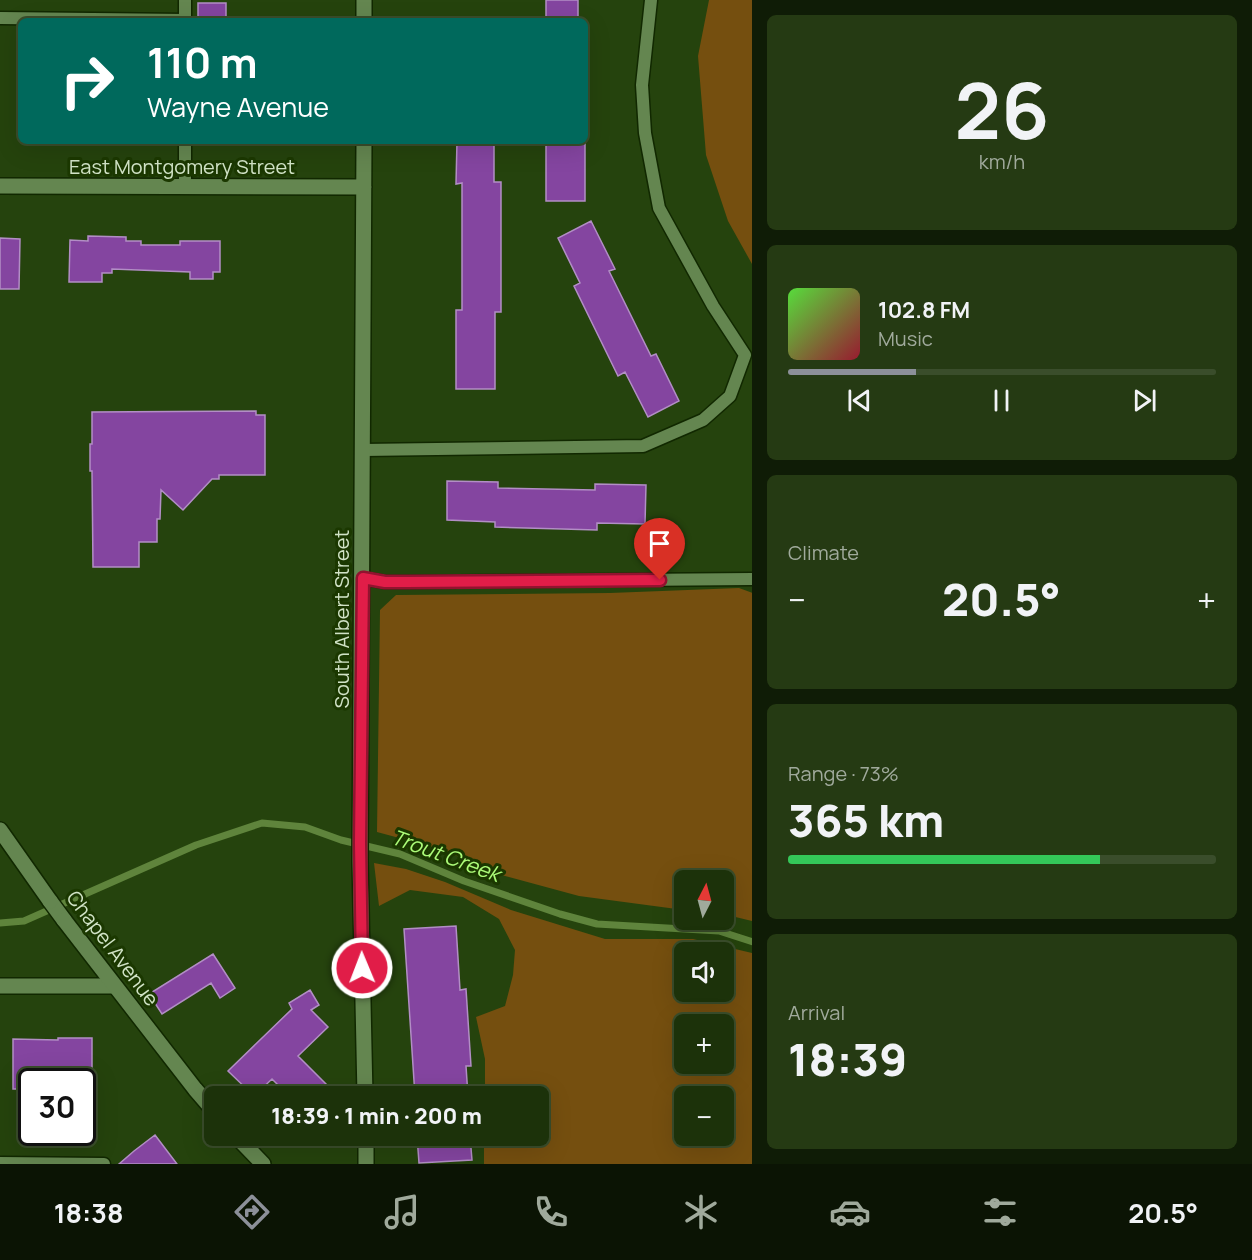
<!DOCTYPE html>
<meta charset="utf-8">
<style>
body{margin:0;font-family:Manrope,sans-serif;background:#253a13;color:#f1f3f6;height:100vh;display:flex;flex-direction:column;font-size:22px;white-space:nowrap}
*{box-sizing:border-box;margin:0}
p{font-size:20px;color:#a0aa9c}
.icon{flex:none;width:33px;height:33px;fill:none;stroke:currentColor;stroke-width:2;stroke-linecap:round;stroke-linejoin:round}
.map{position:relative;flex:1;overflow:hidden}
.sheet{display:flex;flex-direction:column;gap:15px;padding:15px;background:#0f1c06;width:500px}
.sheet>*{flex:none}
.top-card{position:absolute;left:18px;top:18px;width:570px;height:126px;border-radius:9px;box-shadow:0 6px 24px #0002,0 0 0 2px #3a4d2b;background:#00695c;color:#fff;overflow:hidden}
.needle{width:39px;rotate:6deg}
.controls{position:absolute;left:674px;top:870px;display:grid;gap:12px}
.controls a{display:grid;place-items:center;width:60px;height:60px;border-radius:9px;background:#1c320a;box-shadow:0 6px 24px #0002,0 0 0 2px #3a4d2b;font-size:30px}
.speed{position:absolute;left:18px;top:1068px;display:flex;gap:12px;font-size:30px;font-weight:700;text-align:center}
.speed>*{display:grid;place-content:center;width:78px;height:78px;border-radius:50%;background:#1c320a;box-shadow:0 6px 24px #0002,0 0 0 2px #3a4d2b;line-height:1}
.speed .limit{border:3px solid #111;border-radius:9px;background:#fff;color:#111}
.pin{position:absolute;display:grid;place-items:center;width:51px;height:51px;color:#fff;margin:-62px -26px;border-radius:50% 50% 50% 0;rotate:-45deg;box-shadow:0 0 6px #0007}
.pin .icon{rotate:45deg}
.me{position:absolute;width:66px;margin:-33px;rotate:359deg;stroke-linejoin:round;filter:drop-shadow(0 0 4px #0008)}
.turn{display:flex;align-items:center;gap:21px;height:126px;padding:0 30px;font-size:27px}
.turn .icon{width:78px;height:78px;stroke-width:2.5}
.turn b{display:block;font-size:42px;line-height:51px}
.big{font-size:45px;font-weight:800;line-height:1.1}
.sheet .widget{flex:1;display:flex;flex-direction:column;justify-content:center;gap:9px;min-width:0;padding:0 21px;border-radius:9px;background:#253a13}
.sheet .dial{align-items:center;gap:0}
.dial b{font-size:78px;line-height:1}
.song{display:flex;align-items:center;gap:18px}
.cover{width:72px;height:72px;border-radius:9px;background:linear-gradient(135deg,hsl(110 70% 55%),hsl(350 70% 35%))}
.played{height:6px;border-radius:3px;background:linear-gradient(90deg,#8c9099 30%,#3a4d2b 30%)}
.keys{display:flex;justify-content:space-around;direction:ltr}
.heat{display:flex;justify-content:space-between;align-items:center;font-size:33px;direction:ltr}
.charge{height:9px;border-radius:4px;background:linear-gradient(90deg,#34c759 73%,#3a4d2b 0)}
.trip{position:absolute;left:204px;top:1086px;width:345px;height:60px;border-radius:9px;background:#1c320a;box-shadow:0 6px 24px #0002,0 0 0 2px #3a4d2b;font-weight:800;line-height:60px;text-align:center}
.dock{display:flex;height:96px;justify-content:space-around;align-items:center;background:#0b1404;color:#a0aa9c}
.dock .icon{width:42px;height:42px}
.dock .selected{color:#8c9099}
.dock b{font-size:27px;color:#f1f3f6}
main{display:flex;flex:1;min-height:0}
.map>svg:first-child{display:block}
</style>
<main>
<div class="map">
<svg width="753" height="1164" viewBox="0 0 753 1164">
<rect width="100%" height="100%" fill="#25430d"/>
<!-- green -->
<path fill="#754f0f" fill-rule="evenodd" d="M709 0H752V264L728 221 706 155 698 56Z
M739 588 753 593 752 921 723 914V880H684V910L579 896 505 876 440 849 377 832 380 610 396 595 610 593Z
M374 863 406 869 445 882 511 910 605 939H693L752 953V1164H484V1136H538V1096H485V1059L476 1017 505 1006 513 975 515 950 499 919 463 897 410 890 379 906ZM723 952V992H684V952ZM723 1024V1064H684V1024ZM723 1096V1136H684V1096Z"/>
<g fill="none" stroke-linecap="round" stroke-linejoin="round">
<!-- stream -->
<path stroke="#5f843c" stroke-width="7" d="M0 923 24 921 196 845 262 823 305 827 341 840 400 854 464 881 560 914 597 924 719 931 753 942"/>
</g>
<!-- building -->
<path fill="#8445a0" stroke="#b28ec5" stroke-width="1.5" d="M546 0H578V21H546Z
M198 3H226V21H198Z
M457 141H494V182H501V312H495V389H456V310H462V183L456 184Z
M546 141H585V201H546Z
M591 221 615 269 609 271 651 356 656 354 679 401 648 417 625 372 618 376 574 286 580 283 558 238Z
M88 236 126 237V241H141V245H180V241H220V272H213V279H190V272L112 269V273H102V282H69L70 240 88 241Z
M0 238 20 239 19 289H0Z
M256 411V415H265V475H219V479H212L183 510 161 490 160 519H157V542H139V567H93L92 471H90V444H92V412Z
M447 481 498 482V488L595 490V484L646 485 645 524 597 523V530L495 527V522L447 520Z
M456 926 460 990 466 989 471 1066H466L468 1096H415L404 929Z
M213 954 235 988 220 998 211 983 162 1014 149 994Z
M310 990 319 1005 311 1010 328 1027 298 1056 338 1096H289L272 1079 254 1096 228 1071 292 1009 289 1003Z
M58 1038H92V1082H32V1089H13V1039L58 1040Z
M155 1135 177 1164H119L134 1151Z
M417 1136H470L472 1160 419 1163Z"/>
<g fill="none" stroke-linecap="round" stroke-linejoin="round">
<!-- lane casing -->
<g stroke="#112800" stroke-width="15">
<path id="lane" d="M0 18 185 20
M185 21V0
M185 187V141
M363 450 643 446 703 420 730 396 745 355 713 306 659 208 645 133 642 85 651 0
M362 578 385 582H407L753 579
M0 1163 104 1164"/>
</g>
<!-- street casing -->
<g stroke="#112800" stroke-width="18">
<path id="street" d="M364 21V0
M364 141 360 861 365 1096
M0 186 364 187
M50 901 64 920
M0 986H114
M366 1136V1164"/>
</g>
<!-- secondary casing -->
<g stroke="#112800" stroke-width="18">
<path id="secondary" d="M0 830 50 901
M64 920 195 1089 214 1111
M236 1136 263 1164"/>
</g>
<!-- lane -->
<use href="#lane" stroke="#648650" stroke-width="12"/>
<!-- street -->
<use href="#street" stroke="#648650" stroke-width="15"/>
<!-- secondary -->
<use href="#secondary" stroke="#648650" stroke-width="15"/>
</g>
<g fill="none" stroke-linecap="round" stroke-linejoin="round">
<!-- route casing -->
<g stroke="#92132f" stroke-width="15">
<path id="route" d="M362 968 360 843 363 578 385 582H406L660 580"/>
</g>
<!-- route -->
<use href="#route" stroke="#e11d48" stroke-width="10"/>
</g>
<g text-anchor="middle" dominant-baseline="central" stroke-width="6" stroke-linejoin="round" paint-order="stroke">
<!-- street labels -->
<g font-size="20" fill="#d1e3c6" stroke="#1b3800">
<text x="182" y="166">East Montgomery Street</text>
<text transform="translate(341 619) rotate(-90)">South Albert Street</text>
<text transform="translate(113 948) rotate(53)">Chapel Avenue</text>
</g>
<!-- water labels -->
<g font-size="21" font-style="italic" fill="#acfb78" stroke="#1b3800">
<text transform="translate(446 855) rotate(20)">Trout Creek</text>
</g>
</g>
</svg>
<div class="controls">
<a><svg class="needle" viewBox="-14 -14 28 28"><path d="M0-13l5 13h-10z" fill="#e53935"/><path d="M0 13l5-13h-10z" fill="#a0aa9c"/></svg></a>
<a><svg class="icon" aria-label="sound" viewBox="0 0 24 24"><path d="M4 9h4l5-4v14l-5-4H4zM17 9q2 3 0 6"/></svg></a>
<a>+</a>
<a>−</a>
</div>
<div class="speed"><div class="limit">30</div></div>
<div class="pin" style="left:660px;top:580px;background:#d93025"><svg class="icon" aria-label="arrive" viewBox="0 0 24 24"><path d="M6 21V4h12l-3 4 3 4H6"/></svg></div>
<svg class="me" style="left:362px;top:968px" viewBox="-20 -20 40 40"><circle r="17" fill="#e11d48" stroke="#fff" stroke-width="3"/><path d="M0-11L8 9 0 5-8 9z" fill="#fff"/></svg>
<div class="trip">18:39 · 1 min · 200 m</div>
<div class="top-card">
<div class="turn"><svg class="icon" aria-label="right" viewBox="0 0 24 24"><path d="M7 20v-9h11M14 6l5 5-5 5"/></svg><div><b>110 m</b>Wayne Avenue</div></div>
</div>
</div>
<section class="sheet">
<div class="widget dial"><b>26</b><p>km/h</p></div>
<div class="widget">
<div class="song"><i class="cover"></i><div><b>102.8 FM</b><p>Music</p></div></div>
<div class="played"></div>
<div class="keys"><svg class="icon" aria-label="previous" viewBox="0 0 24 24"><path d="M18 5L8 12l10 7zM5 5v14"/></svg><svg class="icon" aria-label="pause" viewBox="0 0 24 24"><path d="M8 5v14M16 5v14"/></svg><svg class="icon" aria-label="next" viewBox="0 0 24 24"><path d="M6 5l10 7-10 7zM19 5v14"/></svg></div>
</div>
<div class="widget"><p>Climate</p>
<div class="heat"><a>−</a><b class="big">20.5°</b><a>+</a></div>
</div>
<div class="widget"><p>Range · 73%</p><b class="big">365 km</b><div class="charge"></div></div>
<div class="widget"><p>Arrival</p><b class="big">18:39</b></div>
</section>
</main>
<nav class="dock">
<b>18:38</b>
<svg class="icon selected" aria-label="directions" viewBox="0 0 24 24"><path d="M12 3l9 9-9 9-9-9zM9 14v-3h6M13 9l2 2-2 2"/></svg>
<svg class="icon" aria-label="music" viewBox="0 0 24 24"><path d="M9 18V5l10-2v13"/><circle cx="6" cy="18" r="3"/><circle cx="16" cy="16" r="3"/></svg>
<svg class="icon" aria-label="phone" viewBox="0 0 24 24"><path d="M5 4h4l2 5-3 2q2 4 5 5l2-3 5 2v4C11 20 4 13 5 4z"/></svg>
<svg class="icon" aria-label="climate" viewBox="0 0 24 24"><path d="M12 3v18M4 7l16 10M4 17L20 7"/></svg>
<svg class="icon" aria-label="car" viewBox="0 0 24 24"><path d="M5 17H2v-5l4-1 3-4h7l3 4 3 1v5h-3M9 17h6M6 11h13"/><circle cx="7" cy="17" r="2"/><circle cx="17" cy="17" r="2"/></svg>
<svg class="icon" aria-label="filters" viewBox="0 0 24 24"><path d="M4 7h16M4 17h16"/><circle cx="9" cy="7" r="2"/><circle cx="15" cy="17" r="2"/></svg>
<b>20.5°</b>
</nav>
